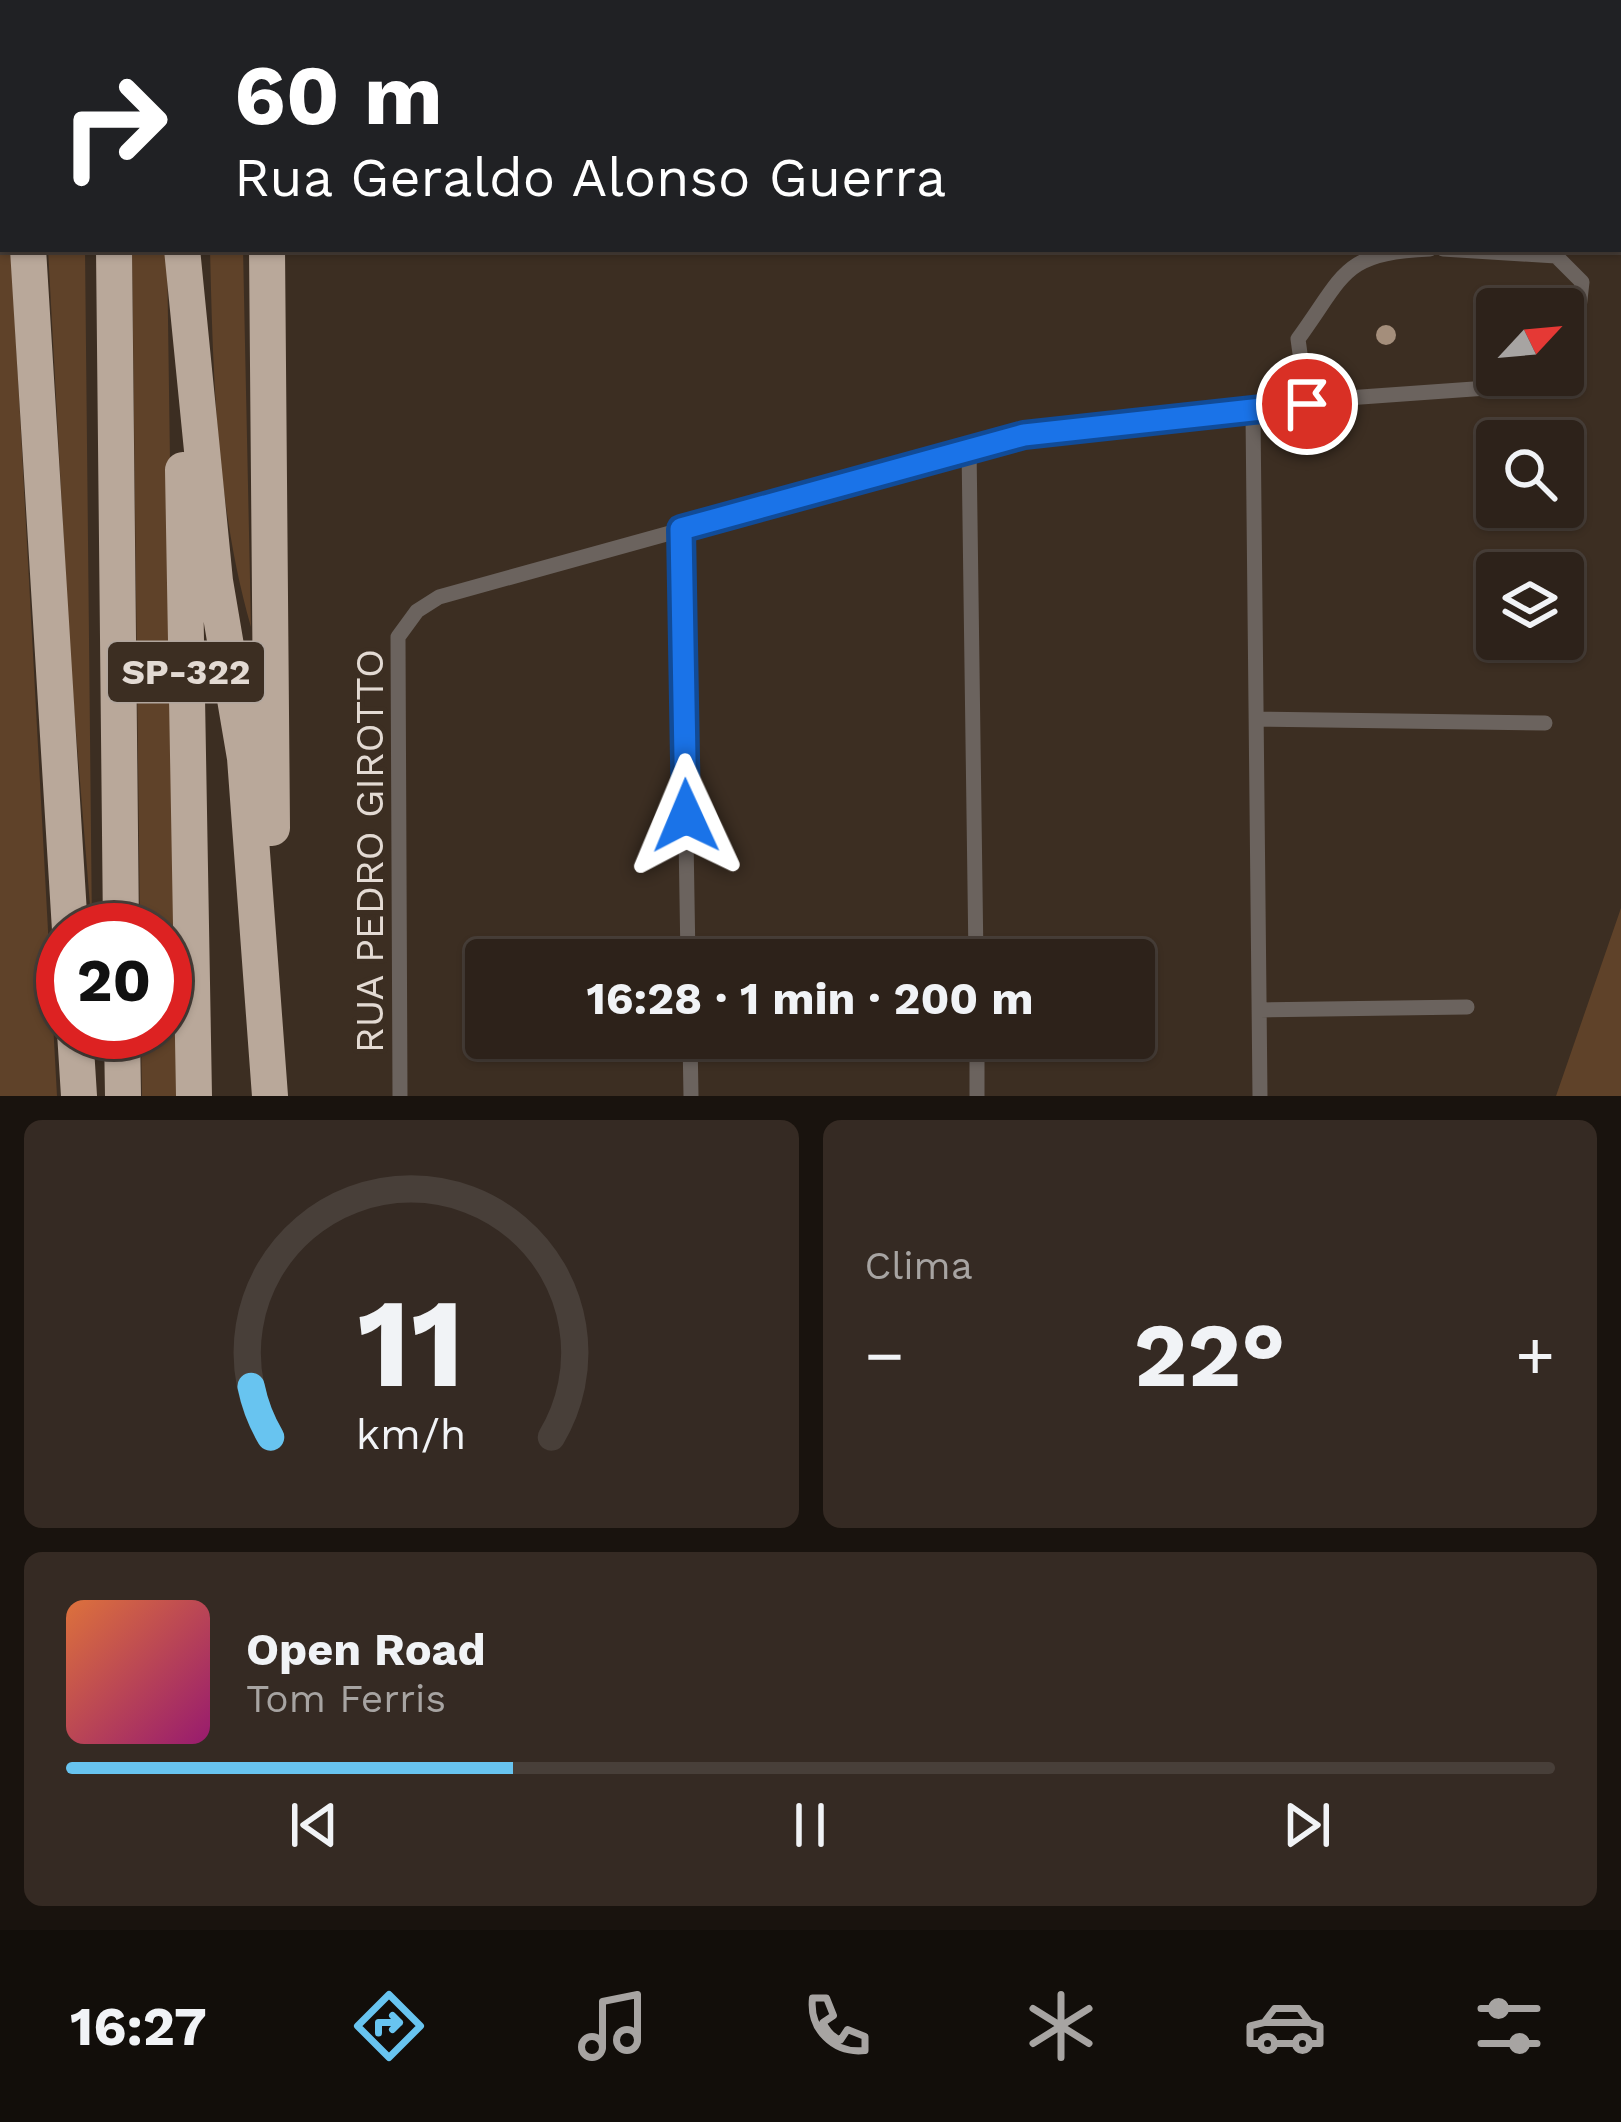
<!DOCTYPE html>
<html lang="pt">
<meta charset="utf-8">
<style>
body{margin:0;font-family:"Work Sans",sans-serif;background:#352a23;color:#f1f3f6;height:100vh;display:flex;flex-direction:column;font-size:45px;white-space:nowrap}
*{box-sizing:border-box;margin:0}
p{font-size:39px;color:#a7a4a2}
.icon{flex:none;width:66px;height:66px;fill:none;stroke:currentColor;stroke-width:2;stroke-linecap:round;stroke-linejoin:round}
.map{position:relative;height:1096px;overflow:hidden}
.drawer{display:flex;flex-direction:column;gap:24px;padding:24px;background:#19130e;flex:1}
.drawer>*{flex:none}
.banner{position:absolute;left:0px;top:0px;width:1623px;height:252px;box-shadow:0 3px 9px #0004,0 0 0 3px #483f39;background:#202124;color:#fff;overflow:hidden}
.needle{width:78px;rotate:64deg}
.controls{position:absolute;left:1476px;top:288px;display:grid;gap:24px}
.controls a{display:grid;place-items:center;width:108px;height:108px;border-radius:12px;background:#2d221a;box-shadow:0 3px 9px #0004,0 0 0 3px #483f39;font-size:60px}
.speed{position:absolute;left:36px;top:903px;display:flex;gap:24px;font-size:60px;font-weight:700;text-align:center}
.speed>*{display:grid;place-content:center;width:156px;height:156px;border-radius:50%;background:#2d221a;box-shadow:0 3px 9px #0004,0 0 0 3px #483f39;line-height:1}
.speed .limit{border:18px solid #d22;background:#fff;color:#111}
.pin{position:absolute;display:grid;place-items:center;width:102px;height:102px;color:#fff;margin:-51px;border:6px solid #fff;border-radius:50%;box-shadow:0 3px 12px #0007}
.me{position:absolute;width:132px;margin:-66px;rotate:359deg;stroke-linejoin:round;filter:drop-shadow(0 0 9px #0008)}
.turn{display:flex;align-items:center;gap:42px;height:252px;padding:0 36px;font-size:54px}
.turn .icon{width:156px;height:156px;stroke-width:2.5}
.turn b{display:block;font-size:84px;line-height:102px}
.big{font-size:90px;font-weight:700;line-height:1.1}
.drawer .tile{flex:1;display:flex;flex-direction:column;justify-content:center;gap:18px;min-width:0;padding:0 42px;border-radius:18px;background:#352a23}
.drawer .dial{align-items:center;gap:0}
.dial svg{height:312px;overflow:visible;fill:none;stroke:#483f39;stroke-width:7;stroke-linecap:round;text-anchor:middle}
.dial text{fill:#f1f3f6;stroke:none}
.song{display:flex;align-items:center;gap:36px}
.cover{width:144px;height:144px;border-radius:18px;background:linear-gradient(135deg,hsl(20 70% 55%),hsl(320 70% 35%))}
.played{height:12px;border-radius:6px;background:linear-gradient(90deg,#68c4f0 30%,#483f39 30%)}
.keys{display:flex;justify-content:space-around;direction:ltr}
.heat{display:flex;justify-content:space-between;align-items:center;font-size:66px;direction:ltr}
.drawer .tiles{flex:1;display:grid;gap:24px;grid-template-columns:1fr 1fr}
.tile:last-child{grid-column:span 2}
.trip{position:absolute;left:465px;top:939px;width:690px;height:120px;border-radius:12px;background:#2d221a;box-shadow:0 3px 9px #0004,0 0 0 3px #483f39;font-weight:700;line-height:120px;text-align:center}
.menu{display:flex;height:192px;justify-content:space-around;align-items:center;background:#120e0a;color:#a7a4a2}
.menu .icon{width:84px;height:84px}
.menu .on{color:#68c4f0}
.menu b{font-size:54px;color:#f1f3f6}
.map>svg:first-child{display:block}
</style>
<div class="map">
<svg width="1621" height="1096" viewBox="0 0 1621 1096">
<rect width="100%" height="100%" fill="#3c2e22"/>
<!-- green -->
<path fill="#5f4229" d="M0 49 3 249H11L57 1096H0Z
M48 249H85L92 930 70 657Z
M132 249H167L179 1096H142L141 1032H165V930H140Z
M210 249H243L251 627C216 505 213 375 210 249Z
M1621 908V1096H1556Z"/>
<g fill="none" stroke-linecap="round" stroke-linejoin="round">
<!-- lane -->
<path stroke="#6b635e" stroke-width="15" d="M411 3V0
M1091 3 1095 0
M1443 249 1556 256 1582 282 1573 362 1563 370
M1307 404 1298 339C1346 273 1342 253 1430 249
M1253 414 1260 1096
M969 447 976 960
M681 529 688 960
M1259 719 1545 723
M1260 1010 1467 1007
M690 1038 691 1096
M977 1038V1096
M400 1096 398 637 417 611 439 597 1024 435 1253 414 1347 398 1545 384 1556 375"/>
<!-- highway -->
<path stroke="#b9a89a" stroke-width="36" d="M13 0V3
M111 0V3
M178 0V3
M267 3V0
M28 249 70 930
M114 249 121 930
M182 249 215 581 245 758 270 1096
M267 249 272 828
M183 470 194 1096
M75 1032 79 1096
M122 1032 123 1096"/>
</g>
<!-- trees -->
<circle fill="#a48e7b" cx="1386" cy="335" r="10"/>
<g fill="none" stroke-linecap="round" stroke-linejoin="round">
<!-- route casing -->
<g stroke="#114b97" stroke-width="30">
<path id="route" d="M686 816 681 529 1024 435 1307 404"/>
</g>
<!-- route -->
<use href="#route" stroke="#1a73e8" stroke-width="21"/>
</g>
<g text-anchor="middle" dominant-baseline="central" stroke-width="9" stroke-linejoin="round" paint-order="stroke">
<!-- shield labels -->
<rect fill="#3c2e22" stroke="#b1a69e" stroke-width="3" x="108" y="642" width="156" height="60" rx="9"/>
<g font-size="36" font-weight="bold" fill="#e3dad3">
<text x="186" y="672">SP-322</text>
</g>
<!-- street labels -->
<g font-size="39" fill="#e3dad3" stroke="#3c2e22">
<text transform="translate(369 851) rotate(-90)">RUA PEDRO GIROTTO</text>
</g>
</g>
</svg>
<div class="controls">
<a><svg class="needle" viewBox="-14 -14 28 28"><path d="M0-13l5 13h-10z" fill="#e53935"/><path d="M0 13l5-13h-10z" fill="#a7a4a2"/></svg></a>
<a><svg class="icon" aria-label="search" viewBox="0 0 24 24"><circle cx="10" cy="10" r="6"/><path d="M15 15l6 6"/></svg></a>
<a><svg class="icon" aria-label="layers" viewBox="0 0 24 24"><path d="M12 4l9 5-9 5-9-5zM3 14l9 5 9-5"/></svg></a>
</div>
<div class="speed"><div class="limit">20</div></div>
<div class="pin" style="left:1307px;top:404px;background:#d93025"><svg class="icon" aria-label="arrive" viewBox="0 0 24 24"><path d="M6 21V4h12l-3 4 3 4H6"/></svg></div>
<svg class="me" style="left:686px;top:816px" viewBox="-20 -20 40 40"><path d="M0-17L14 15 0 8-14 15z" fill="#1a73e8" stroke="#fff" stroke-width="4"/></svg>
<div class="trip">16:28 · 1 min · 200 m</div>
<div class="banner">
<div class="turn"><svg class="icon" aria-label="right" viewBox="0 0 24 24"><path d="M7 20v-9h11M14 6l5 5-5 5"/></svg><div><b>60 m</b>Rua Geraldo Alonso Guerra</div></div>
</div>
</div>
<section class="drawer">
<div class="tiles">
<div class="tile dial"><svg viewBox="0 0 100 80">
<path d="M14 69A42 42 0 1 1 86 69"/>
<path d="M14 69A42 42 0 0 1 9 56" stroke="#68c4f0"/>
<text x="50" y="56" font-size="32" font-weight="700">11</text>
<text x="50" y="72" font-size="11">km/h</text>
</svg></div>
<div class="tile"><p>Clima</p>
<div class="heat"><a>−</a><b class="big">22°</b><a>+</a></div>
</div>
<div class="tile">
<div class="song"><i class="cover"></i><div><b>Open Road</b><p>Tom Ferris</p></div></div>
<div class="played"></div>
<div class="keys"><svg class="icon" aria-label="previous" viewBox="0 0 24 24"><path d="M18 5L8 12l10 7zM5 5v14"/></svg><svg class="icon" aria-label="pause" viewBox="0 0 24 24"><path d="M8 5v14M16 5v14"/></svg><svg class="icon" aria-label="next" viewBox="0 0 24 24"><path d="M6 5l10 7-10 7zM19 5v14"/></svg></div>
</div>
</div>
</section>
<nav class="menu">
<b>16:27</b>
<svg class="icon on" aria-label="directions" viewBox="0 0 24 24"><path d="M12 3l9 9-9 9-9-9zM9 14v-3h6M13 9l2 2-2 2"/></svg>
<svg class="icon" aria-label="music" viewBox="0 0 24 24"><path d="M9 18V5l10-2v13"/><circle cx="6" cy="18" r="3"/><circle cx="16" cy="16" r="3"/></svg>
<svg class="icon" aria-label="phone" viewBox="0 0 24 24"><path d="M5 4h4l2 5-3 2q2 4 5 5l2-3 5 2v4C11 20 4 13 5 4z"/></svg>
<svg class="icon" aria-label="climate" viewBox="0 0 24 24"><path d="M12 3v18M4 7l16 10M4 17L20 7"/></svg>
<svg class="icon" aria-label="car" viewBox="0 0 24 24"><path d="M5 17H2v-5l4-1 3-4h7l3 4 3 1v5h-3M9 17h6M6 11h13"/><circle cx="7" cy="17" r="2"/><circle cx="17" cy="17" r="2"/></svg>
<svg class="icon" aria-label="filters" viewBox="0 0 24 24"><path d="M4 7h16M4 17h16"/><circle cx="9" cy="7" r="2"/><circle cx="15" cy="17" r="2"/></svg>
</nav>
